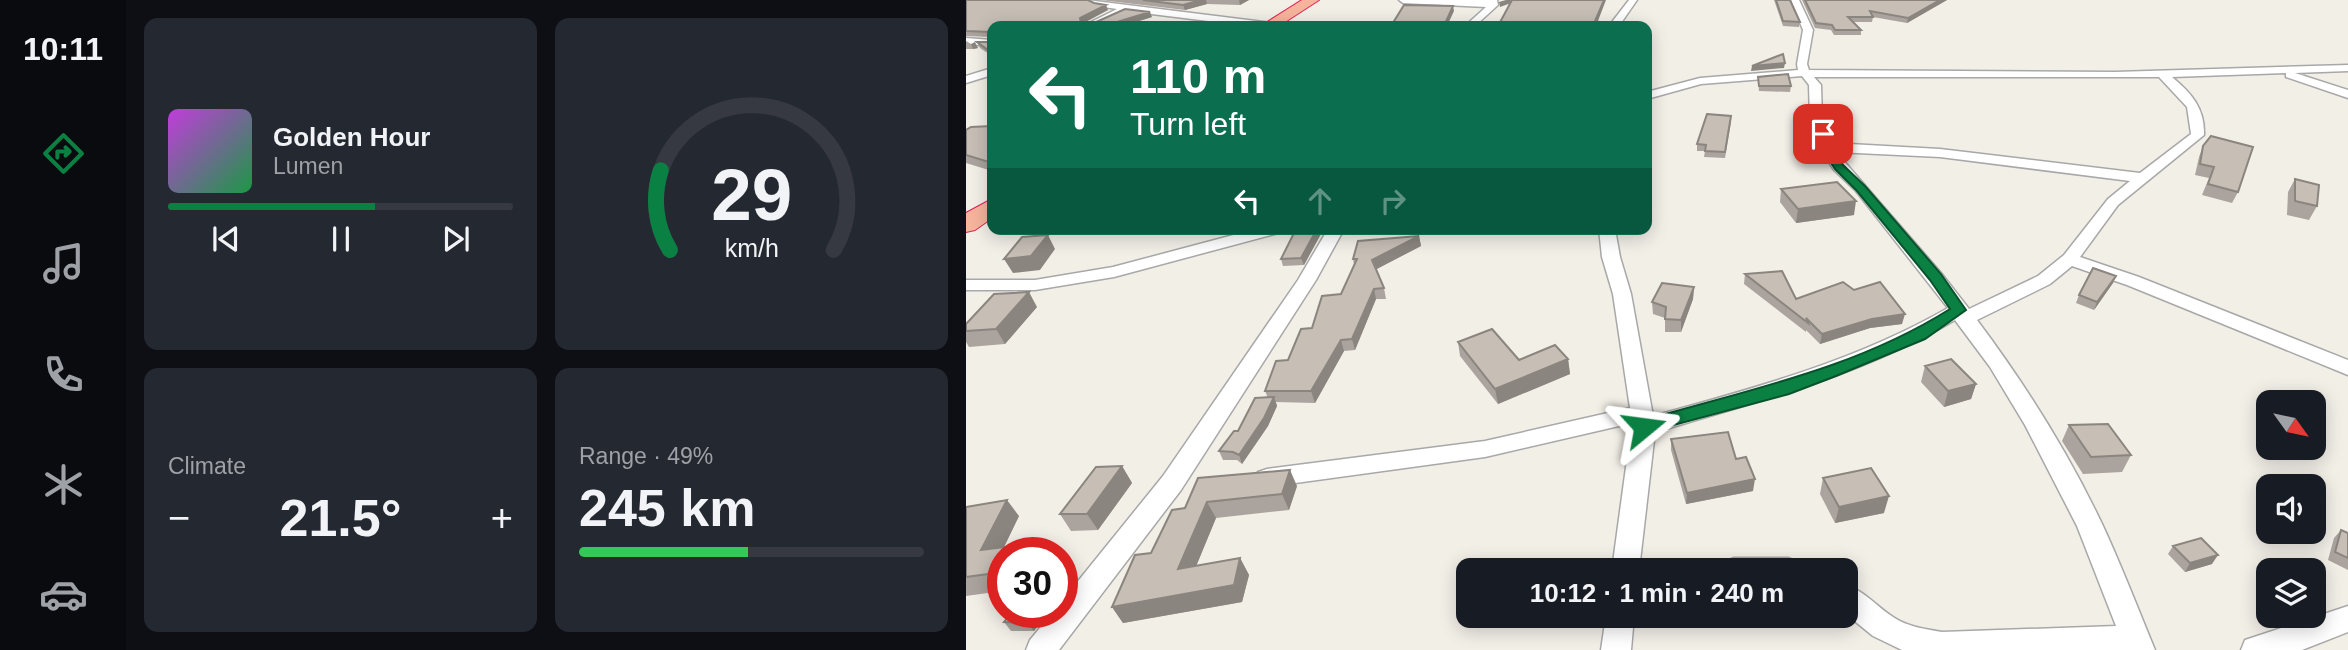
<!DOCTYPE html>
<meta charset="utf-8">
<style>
body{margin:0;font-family:Arial,sans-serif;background:#242831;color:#f1f3f6;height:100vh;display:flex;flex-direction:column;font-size:26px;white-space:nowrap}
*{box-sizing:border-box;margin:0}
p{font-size:23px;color:#9ea1a6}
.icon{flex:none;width:38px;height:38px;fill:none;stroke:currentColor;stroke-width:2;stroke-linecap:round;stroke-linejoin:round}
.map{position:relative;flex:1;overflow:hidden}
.panel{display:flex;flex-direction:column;gap:18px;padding:18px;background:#0d0f14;width:840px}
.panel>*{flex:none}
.top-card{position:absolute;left:21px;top:21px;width:665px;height:214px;border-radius:14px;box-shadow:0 4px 18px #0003;background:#0b6e4f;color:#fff;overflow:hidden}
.needle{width:46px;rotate:123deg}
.tools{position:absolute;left:1290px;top:390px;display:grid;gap:14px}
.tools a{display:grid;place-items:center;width:70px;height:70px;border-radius:14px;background:#171b24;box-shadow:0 4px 18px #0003;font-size:35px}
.speed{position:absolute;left:21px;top:537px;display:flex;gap:14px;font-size:35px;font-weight:700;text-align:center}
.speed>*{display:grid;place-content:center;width:91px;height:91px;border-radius:50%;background:#171b24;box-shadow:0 4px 18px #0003;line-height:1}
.speed .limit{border:10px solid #d22;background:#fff;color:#111}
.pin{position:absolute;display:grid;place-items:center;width:60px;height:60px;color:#fff;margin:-30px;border-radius:14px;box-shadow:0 4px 10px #0006}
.me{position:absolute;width:77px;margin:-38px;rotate:74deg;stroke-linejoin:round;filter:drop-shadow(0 0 5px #0008)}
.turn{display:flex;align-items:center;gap:24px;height:147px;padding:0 28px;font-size:32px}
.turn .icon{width:91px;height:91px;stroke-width:2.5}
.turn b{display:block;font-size:49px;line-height:60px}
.lanes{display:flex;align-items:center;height:66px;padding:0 28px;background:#0003;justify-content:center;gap:35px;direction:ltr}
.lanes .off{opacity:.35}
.big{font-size:52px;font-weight:600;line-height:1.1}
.panel .widget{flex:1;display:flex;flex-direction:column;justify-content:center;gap:10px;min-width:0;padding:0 24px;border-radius:14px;background:#242831}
.panel .dial{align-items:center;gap:0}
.dial svg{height:182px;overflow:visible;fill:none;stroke:#363941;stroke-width:7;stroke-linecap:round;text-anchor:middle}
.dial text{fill:#f1f3f6;stroke:none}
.song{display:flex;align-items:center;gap:21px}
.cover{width:84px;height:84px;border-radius:10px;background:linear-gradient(135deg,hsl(290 70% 55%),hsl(140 70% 35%))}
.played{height:7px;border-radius:4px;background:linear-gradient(90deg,#0b8043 60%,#363941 60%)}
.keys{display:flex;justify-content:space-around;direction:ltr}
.heat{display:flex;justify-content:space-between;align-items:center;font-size:38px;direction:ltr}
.charge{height:10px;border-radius:5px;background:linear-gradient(90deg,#34c759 49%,#363941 0)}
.panel .tiles{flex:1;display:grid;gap:18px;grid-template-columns:repeat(2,1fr)}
.trip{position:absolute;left:490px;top:558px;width:402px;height:70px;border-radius:14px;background:#171b24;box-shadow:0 4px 18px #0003;font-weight:600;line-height:70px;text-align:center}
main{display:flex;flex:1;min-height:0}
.menu{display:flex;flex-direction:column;width:126px;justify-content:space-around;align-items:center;background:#090b0e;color:#9ea1a6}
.menu .icon{width:49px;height:49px}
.menu .on{color:#0b8043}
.menu b{font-size:32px;color:#f1f3f6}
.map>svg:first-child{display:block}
</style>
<main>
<nav class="menu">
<b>10:11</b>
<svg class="icon on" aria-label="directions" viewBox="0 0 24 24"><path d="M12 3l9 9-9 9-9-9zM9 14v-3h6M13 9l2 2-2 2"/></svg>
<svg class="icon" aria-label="music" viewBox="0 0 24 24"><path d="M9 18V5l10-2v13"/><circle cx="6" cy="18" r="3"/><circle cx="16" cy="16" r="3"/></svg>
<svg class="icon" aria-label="phone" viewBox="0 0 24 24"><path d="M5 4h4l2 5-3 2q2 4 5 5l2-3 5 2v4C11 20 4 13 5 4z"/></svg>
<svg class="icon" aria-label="climate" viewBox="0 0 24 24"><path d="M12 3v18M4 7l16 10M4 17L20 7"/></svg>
<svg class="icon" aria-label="car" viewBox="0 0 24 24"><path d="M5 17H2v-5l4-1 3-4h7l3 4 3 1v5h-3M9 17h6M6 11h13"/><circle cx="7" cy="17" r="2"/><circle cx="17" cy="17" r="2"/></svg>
</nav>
<section class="panel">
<div class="tiles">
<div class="widget">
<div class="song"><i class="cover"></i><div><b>Golden Hour</b><p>Lumen</p></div></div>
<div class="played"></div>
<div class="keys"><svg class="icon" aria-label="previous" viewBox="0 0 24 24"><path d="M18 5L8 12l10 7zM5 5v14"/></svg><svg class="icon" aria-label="pause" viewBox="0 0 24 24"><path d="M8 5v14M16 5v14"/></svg><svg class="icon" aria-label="next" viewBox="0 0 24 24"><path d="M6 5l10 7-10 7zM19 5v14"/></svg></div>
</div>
<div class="widget dial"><svg viewBox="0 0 100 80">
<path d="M14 69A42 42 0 1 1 86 69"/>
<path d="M14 69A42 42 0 0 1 10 34" stroke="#0b8043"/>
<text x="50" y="56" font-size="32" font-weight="700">29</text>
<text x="50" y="72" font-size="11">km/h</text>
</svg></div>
<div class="widget"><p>Climate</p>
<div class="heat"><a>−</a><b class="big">21.5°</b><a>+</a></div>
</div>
<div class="widget"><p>Range · 49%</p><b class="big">245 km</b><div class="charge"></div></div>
</div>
</section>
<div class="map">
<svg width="1382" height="650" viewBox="0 0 1382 650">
<rect width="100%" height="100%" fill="#f2efe7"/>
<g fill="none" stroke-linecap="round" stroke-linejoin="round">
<!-- minor casing -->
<g stroke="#a8a8a8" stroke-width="3">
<path id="minor" d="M121 0 306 23 311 26H283L161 11 129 26H117L151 9 131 6Z
M433 0H531L532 5 509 26H499L520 7 437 3Z
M663 0H671L653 26H643Z
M825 0H833L847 30 841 64 843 70 1149 72 1382 65V71L1329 73 1382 90V98L1320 77V73L1206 77C1225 93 1239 108 1238 135L1152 205 1114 257 1173 277 1382 360V375L1161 285 1106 266 1084 284 1011 320C1059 384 1103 454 1137 526 1156 567 1172 609 1189 650H936L907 636 880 614V585C899 591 911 607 927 617 942 627 959 629 976 632L1150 626 1111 526 1059 425 1024 367 989 320C896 375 792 402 689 432L673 570H646L666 423 519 457 301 487 292 484 289 478 292 472 301 469 519 441 664 408 647 294 636 257 633 229H649L654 257 665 294 687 416C789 388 890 361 982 308L890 191 868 170 853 147 844 120 843 85 836 76 735 84 681 99V92L734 78 832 70 831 64 837 30ZM848 77H1193L1221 107 1225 134 1174 173 974 149 865 143 856 120 855 85ZM870 152 974 157 1164 181 1142 199 1098 255 1072 276 1003 309 975 273Z
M0 38 26 40V46L0 44Z
M26 68V75L0 83V76Z
M290 229H318L316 232 148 277 69 290H0V280H69L147 267Z
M362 229H378L350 280 215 490 93 650H60L64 640 87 612H96V601L197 476 332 280Z
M768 558H822L832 562 836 570H755L758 562Z
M1382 606V632L1336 650H1275L1279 640Z
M640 616H668L665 650H635Z"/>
</g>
<!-- trunk casing -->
<g stroke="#e61f57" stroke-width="2">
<path id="trunk" d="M336 0H353L313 26H295Z
M26 199V218L9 230 0 232V213Z"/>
</g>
<!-- minor -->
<use href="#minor" fill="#fff" fill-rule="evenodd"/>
<!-- trunk -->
<use href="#trunk" fill="#f6b49c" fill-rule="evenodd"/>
</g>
<!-- wall -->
<path fill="#aba39d" d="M0 0 142 10 116 23 186 17 157 26H26V56L14 48 11 42H25L24 37 0 36Z
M135 0H283L274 5 241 4 219 10Z
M808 0H824L834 22 833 27 817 26Z
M836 0H981L941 23 907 17 906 22H887L895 30V35H868L865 30 849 28Z
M0 41 12 48 7 49H0Z
M792 77 825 86 824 92 793 91Z
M765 122 759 158 738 157 739 151H731V144Z
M26 126V171L0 163V130Z
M1237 146 1272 192 1266 203 1236 195 1243 178 1229 175 1233 157Z
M1329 179 1351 206 1343 220 1321 215 1322 192Z
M815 189 888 215 830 223 814 202Z
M335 229H355L356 232 338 265 317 266 315 259Z
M453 236 455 246 410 269 418 288 420 299H410L389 350 378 351 349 403 310 402 311 406 302 426 276 464 271 460H257L253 451 272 431 302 398 299 391 346 328 375 294 388 265 387 259Z
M779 274 830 299 936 324 904 328 854 344 840 330V332L778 284Z
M1150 276 1147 283 1128 310 1110 303 1113 295Z
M728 287 727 299 715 332H699V318L687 314 686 302Z
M71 307 39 344 3 347 0 342V324Z
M492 342 553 360 602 359 604 374 532 404 494 356Z
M959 366 1010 384 1005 399 978 407 955 382Z
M1103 425 1165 455 1156 472 1117 474 1096 441Z
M705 439 770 459 787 491 720 504 705 450Z
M156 466 166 483 132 530 105 531 94 514Z
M232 478 331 486 323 510 250 518 230 566 274 558 283 575 276 602 157 623 146 607 219 508Z
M857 478 918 513 869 523 854 494Z
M0 507 53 516 38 547 37 553 36 591 0 596Z
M1375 530 1382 533V570L1362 560 1368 538Z
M1207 546 1246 564 1219 572 1202 554Z
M46 612H83L68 631H45L38 622Z"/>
<!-- shaded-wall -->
<path fill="#8b857f" d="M235 0H240L241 4 219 10 217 5Z
M273 0H283L274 5Z
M540 0H547L548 2 534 7 533 2Z
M638 0H640L630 26 629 21Z
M974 0H981L941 23 942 18Z
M140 5 142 10 116 24V26L114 18Z
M487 6 488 11 481 26H478Z
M184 12 186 17 157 26H138Z
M9 42 12 48 7 49 5 44Z
M819 63 818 68 785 71 786 66Z
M890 201 888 215 830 223 832 209Z
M351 229H355L356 232 338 265 335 258Z
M82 235 89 249 74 270 47 273 38 259Z
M453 236 455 246 409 270 406 260Z
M1150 276 1147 283 1128 310 1131 302Z
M728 287 727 299 715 332V320Z
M408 289 410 299 389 350 386 339Z
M63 292 71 307 39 344 30 329Z
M939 314 936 324 904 328 854 344 856 334 906 319Z
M375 340 378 351 349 403 345 391Z
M602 359 604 374 532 404 529 389Z
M1010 384 1005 399 978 407 982 391Z
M308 397 311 406 302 426 276 464 273 455Z
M156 466 166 483 132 530 121 514Z
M324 470 331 486 323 510 316 494Z
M789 479 787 491 720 504 721 493Z
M923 496 918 513 869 523 873 507Z
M41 500 53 516 38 547 43 553H37L36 591 22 574 15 550Z
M241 502 250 518 222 586 212 569Z
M1252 555 1246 564 1219 572 1224 563Z
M274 558 283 575 276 602 157 623 146 607Z
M70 612H83L68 631 61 623Z"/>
<!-- building -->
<path fill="#c7beb6" stroke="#8b857f" stroke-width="2" d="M0 0H122L128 3 140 5 114 18 115 23H128L159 9 184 12 138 26H26V53L11 42H25L24 32 0 31Z
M177 0H235L217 5Z
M546 0H638L629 21 643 24 639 26H532Z
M810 0H824L834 22 817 21Z
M839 0H974L942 18 904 11 907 17H882L895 30H869L866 25 850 23Z
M438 5 487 6 478 26H425Z
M817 54 819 63 786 66Z
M822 74 825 86H793L792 77Z
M741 114 765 116 759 152 739 151 740 145 731 144Z
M26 126V163L0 155V130L5 127Z
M1245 136 1287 147 1272 192 1242 184 1248 167 1234 164 1237 146Z
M1329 179 1353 185 1351 206 1329 201Z
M871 182 890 201 832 209 815 189Z
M335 229H351L335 258 315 259 329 231Z
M82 235 65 256 38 259 56 237Z
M453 236 406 260 418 288 408 289 386 339 375 340 345 391H299L310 361 322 360 335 329 346 328 356 296 375 294 391 259H387L392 241Z
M1127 268 1150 276 1131 302 1113 295Z
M816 271 830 299 877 282 888 290 914 282 939 314 906 319 856 334 840 318 842 323 779 274Z
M696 283 728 287 715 320 699 319 700 307 686 302Z
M63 292 30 329 0 331V324L28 294Z
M526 329 553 360 589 345 602 359 529 389 492 342Z
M985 359 1010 384 982 391 959 366Z
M308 397 298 418 273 455 267 452 253 451 268 431H272L289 398Z
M1142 424 1165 455 1125 457 1103 425Z
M762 432 770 459 780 457 789 479 721 493 705 439Z
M156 466 121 514H94L130 467Z
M905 468 923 496 873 507 857 478Z
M324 470 316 494 241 502 212 569 274 558 268 585 146 607 169 555 185 553 206 510 219 508 232 478Z
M41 500 15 550 38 547 22 574 0 577V507Z
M1375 530 1382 533V558L1369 552Z
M1235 538 1252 555 1224 563 1207 546Z
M46 612H70L61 623 38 622Z"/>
<!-- route -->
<path fill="#0b8043" stroke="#07532c" stroke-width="2" d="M853 132H861L866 147 877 165 899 186 975 274 1000 310 959 339 870 376 823 394 678 433 672 431 669 427 672 422C780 390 887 370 984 309L964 280 891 191 869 169 855 147Z"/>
</svg>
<div class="tools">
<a><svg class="needle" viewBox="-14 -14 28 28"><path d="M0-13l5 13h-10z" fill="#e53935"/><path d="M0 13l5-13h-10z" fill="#9ea1a6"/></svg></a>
<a><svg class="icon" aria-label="sound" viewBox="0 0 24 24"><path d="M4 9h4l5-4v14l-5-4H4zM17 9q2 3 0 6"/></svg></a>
<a><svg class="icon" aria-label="layers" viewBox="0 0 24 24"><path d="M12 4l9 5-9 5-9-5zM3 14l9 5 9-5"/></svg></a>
</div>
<div class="speed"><div class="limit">30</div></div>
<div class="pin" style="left:857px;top:134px;background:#d93025"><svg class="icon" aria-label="arrive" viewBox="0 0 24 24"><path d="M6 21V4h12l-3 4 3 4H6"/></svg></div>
<svg class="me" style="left:678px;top:427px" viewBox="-20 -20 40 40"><path d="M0-17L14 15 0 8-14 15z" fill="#0b8043" stroke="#fff" stroke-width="4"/></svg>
<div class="trip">10:12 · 1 min · 240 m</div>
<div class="top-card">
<div class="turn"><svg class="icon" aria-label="left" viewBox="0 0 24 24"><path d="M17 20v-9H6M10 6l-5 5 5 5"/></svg><div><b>110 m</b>Turn left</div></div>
<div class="lanes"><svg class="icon" aria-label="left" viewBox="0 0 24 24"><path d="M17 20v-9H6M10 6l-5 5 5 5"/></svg><svg class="icon off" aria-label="ahead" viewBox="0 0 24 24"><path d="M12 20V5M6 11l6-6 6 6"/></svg><svg class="icon off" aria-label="right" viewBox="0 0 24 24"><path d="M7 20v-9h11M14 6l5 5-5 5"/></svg></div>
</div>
</div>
</main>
